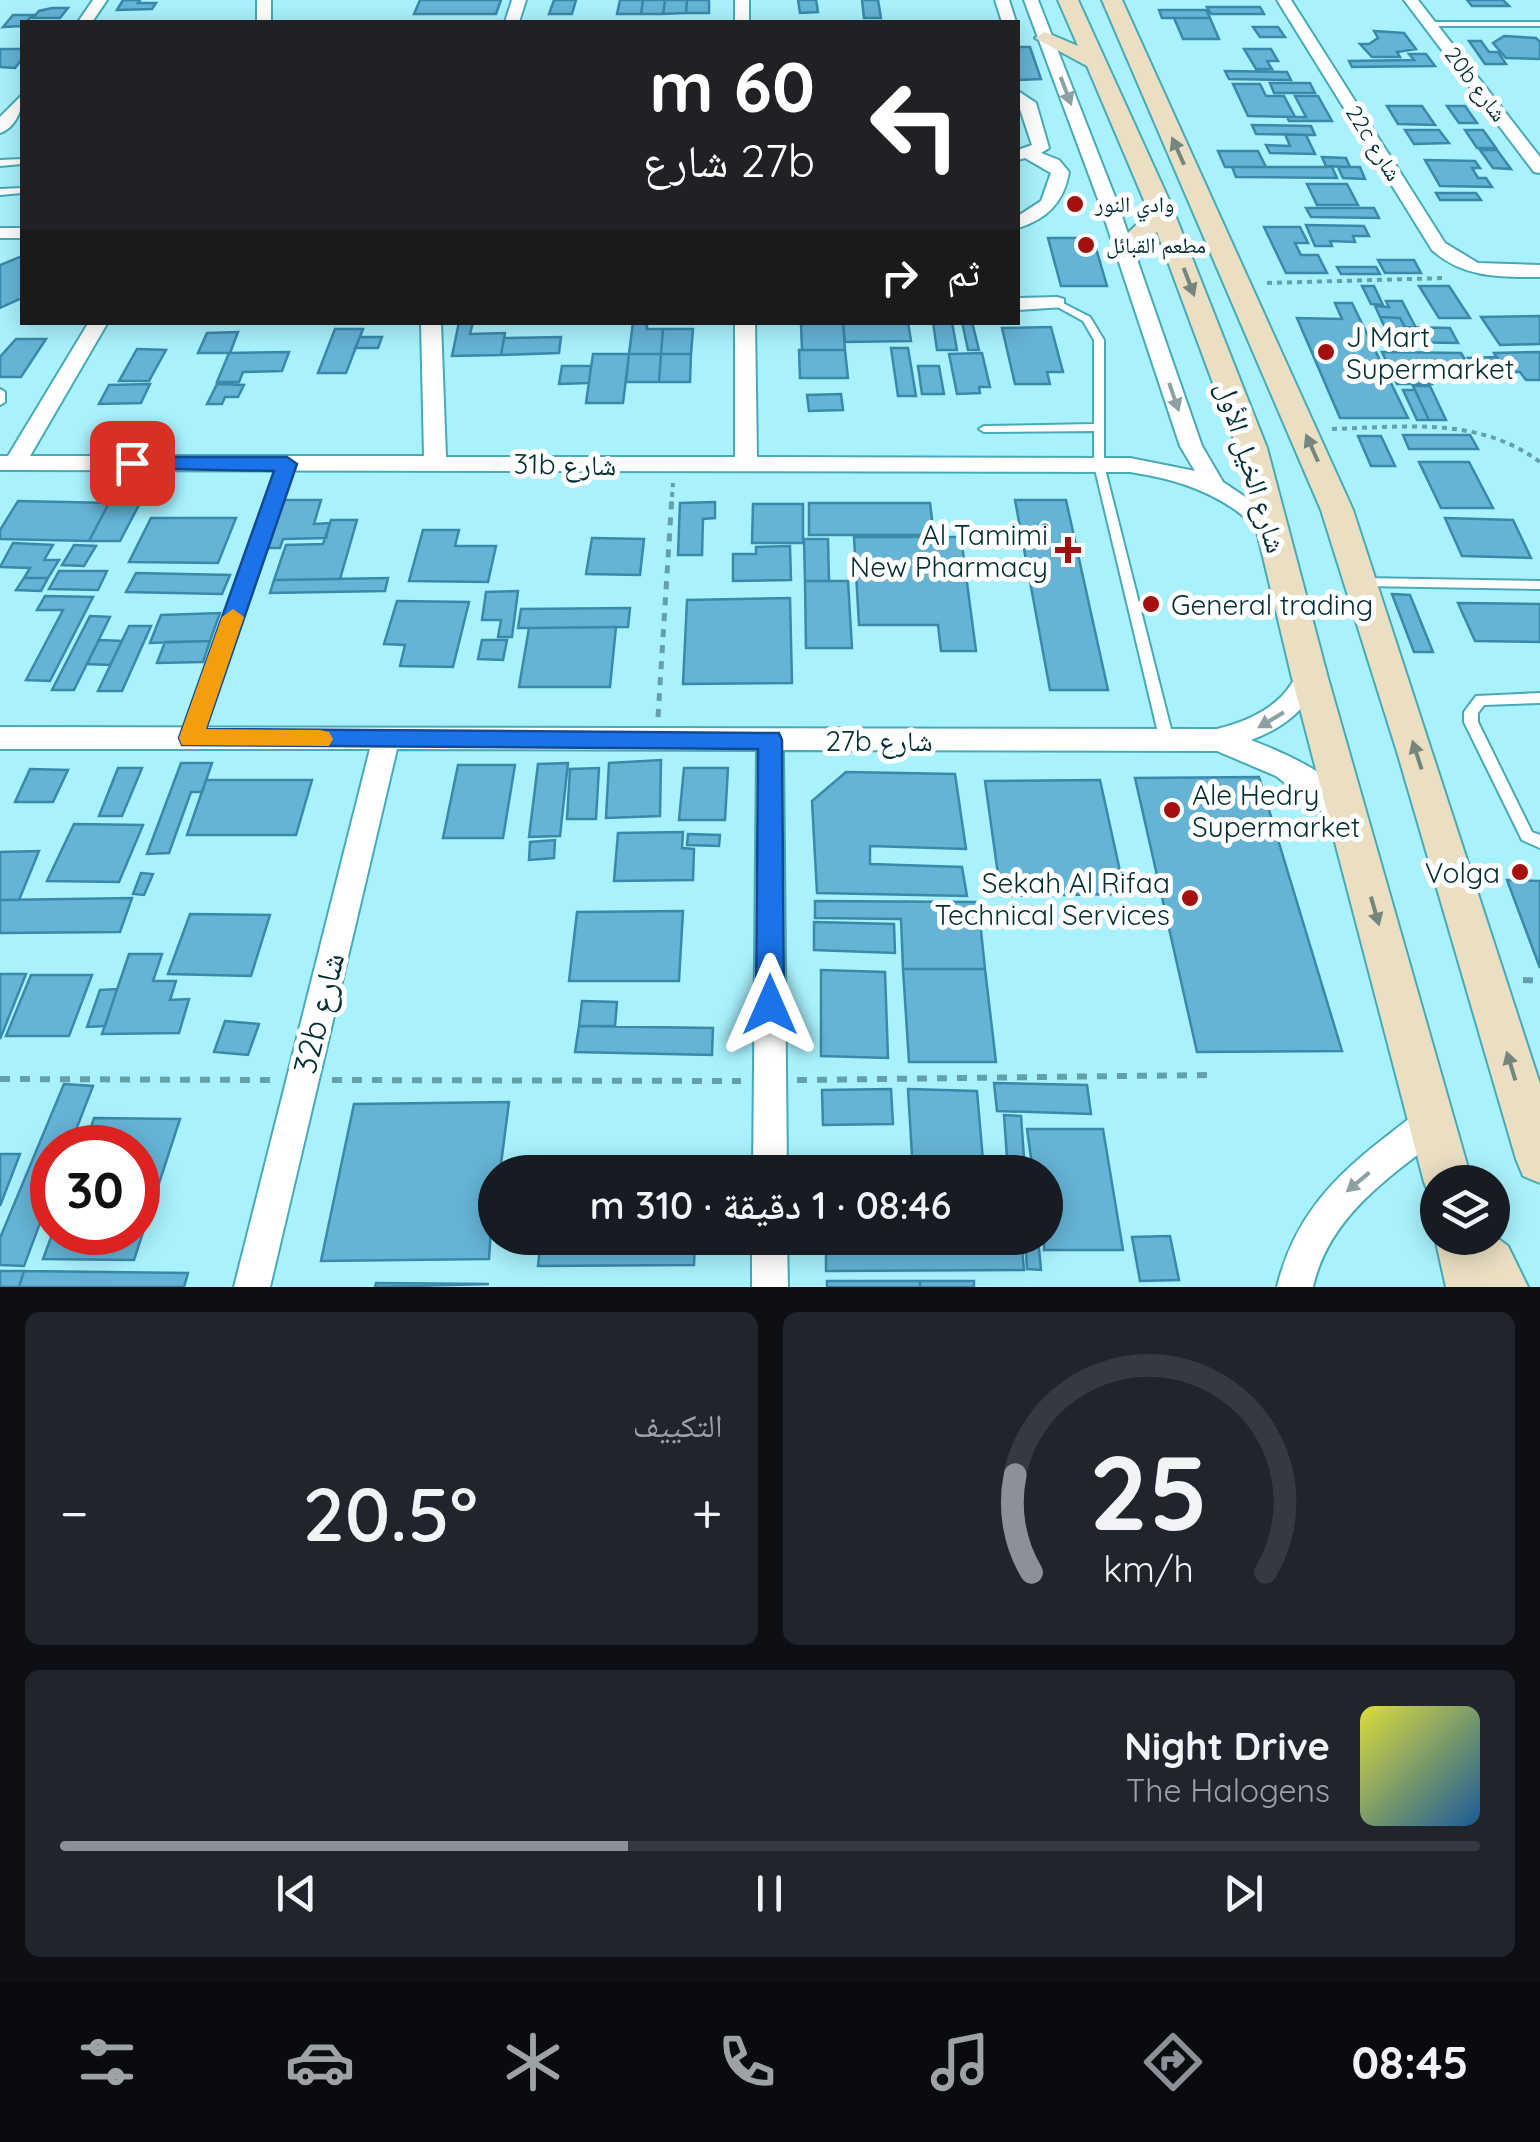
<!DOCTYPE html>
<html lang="ar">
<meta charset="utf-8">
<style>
body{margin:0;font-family:Quicksand,"Noto Naskh Arabic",sans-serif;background:#20242c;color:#f1f3f6;direction:rtl;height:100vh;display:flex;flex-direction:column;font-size:38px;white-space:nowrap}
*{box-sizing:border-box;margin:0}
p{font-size:32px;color:#9ea1a6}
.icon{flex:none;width:55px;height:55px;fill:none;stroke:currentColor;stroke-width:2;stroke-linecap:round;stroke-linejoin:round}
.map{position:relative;height:1287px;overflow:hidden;direction:ltr}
.side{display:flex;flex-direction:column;gap:25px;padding:25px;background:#0d0f14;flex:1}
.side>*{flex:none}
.hud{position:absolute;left:20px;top:20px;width:1000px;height:305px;border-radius:0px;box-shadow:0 5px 25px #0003;direction:rtl;background:#202124;color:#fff;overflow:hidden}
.buttons{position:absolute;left:1420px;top:1165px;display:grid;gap:20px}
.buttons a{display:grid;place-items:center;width:90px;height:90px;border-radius:50%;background:#171b24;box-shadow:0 5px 25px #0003;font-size:50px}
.speed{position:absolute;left:30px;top:1125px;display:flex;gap:20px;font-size:50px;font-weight:700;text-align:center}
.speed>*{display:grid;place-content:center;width:130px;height:130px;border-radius:50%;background:#171b24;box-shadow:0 5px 25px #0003;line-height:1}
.speed .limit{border:15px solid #d22;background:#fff;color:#111}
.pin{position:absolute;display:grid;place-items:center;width:85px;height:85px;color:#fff;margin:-42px;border-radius:20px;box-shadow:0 5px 15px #0006}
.me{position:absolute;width:110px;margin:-55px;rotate:0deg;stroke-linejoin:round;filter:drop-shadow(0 0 8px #0008)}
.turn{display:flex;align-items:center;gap:35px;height:210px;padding:0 40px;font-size:45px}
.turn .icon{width:130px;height:130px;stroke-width:2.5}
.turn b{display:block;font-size:70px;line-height:85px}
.then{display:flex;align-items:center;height:95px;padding:0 40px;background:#0003;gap:20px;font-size:38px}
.big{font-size:75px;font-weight:600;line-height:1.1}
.side .tile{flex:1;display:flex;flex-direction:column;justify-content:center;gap:15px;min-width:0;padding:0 35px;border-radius:15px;background:#20242c}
.side .dial{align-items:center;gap:0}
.dial svg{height:260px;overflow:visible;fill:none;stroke:#363941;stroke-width:7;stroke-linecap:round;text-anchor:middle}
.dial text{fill:#f1f3f6;stroke:none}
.song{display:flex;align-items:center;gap:30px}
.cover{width:120px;height:120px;border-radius:15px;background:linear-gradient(135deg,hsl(60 70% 55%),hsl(210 70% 35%))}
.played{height:10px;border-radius:5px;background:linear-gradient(90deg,#8c9099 40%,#363941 40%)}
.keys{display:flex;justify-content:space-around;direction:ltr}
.heat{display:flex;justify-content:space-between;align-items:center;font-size:55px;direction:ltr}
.side .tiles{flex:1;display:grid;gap:25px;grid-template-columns:1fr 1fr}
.tile:last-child{grid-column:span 2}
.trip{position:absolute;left:478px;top:1155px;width:585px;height:100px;border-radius:50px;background:#171b24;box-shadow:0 5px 25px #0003;font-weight:600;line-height:100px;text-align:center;direction:rtl}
.dock{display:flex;height:160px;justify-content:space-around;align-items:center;background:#090b0e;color:#9ea1a6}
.dock .icon{width:70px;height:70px}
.dock .active{color:#8c9099}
.dock b{font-size:45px;color:#f1f3f6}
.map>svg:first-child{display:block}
</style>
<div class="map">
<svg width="1540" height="1287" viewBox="0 0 1540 1287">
<rect width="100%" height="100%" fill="#a9f2fd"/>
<!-- building -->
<path fill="#65b4d6" stroke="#3989aa" stroke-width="2.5" d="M123 0H140L138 3H156L152 9 117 10Z
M420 0H501L496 14H414Z
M554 0H576L572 14H549Z
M620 0H643L641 14H617Z
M643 0H665L663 14H641Z
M665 0H687L686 13 663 14Z
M687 0H709V13H686Z
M798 0H816L818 12 800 13Z
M862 0H878L881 18H864Z
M1467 0H1503L1509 6H1472Z
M1207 7H1260L1264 14H1211Z
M52 8H68L60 18H33L39 11Z
M1159 10H1206L1210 18H1162Z
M13 15H33L22 26 3 27Z
M1174 18H1210L1219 39H1183Z
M1253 27H1278L1285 37H1260Z
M1374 31 1404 33 1416 49 1397 52 1400 57H1372L1360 44H1369L1378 38Z
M1504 36 1536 38 1540 42V59L1506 58 1493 43Z
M1469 41H1481L1489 52H1498L1506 64H1485Z
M1018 47H1030L1041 79 1018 80Z
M0 49H22V59L15 68 0 67Z
M1244 49H1271L1278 61H1267L1272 69H1256Z
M1409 54H1426L1435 66 1352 67 1349 61 1414 60Z
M1225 71 1287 72 1291 80 1229 79Z
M1270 83H1310L1315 93H1274Z
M1233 84H1260L1266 96H1284L1295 117 1248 116Z
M1295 96H1318L1332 121H1289L1287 117H1306Z
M1387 106H1422L1435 125 1398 124Z
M1447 106H1465L1477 123H1459Z
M1252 125 1311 126 1315 135 1256 134Z
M1405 130H1439L1449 143 1414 144Z
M1465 130H1483L1496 148H1477Z
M1285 134 1306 135 1315 154 1270 153 1266 145 1290 146Z
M1480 150H1497L1511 169 1493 168Z
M1218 151H1258L1266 167H1225Z
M1322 157 1346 158 1350 167 1326 166Z
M1425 160 1475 161 1480 168H1472L1478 178H1486L1492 187 1440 186Z
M1232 167H1332L1337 178 1236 177Z
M1338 167H1360L1365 179 1343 178Z
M1307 184H1347L1358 205H1317Z
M1436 193H1476L1481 200H1440Z
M1306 208H1374L1379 218 1311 217Z
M1306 225 1364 226 1369 236H1353L1355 242 1330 241 1332 246H1315Z
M1264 227H1300L1308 243H1295L1301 255H1318L1327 273H1286Z
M1048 238H1093L1107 286H1061Z
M22 256V298L0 308V265Z
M1378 260H1414L1421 273H1385Z
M1337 267H1376L1380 274H1341Z
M1362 286H1374L1383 305 1371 304Z
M1419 286H1449L1470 318H1439Z
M1386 301H1402L1416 328 1405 327 1400 318 1380 317 1375 306 1389 307Z
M1335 303H1352L1408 418H1340L1297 318 1342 319Z
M1540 316V344L1500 345 1481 317Z
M1380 317 1400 318 1405 327 1450 328 1458 343 1392 342Z
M459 322H473L470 334 505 333 501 355 452 356Z
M633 322H647V329H663L661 354H629Z
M908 322 911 341 845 342 843 322Z
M933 322H952L957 350H937Z
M962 322H972L979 350H968Z
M843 323 845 350H802L801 324Z
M1051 327 1063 372H1047L1050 384H1015L1002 328Z
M335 329H363L346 373H318Z
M663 329H693L691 354H661Z
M238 332 230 353H198L207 333Z
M360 337H382L378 348H355Z
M561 337 559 353 501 355 504 338Z
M16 339H46L21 377H0V357Z
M891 348H908L916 396H898Z
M137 349 166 350 149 381H119Z
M799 350H845L848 378H800Z
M289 352 282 371 243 372 239 382H217L229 353Z
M1382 352 1461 353 1472 371H1425L1432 384H1397Z
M1540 352V380H1526L1520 372H1505L1494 353Z
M982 353 990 387H979L980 393 957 394 949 354Z
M593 354H629L623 403H586Z
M629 354H661L659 382H626Z
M661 354H691L690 382H659Z
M1497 357 1505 372H1476L1468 358Z
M562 366H591L589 383 559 384Z
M918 366H939L944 394H922Z
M150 384 141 403 99 404 109 385Z
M217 384 244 385 238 397H225L222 404H207Z
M1413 386H1430L1446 420H1429Z
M1403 390H1415L1429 420H1417Z
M841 394 843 410 809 411 807 395Z
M1403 435H1470L1478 449H1409Z
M1358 436H1381L1395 466H1371Z
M1419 462H1469L1493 508H1441Z
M283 500H321L314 524 330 523 326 538 283 539 280 548H267Z
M1015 500H1066L1108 690H1050Z
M18 501 109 503 89 541 0 539V530Z
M715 502V518L703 519 702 555H678L680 503Z
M109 503H140L120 541H89Z
M809 503H930L934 535H809Z
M753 504H803V543H752Z
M151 518H236L218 563 129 562Z
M1445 518 1513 520 1531 558 1462 556Z
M331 520H357L340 579 274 580 286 545 323 544Z
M423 530H459L455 546H496L488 582 409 581Z
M854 537H961L976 651H941L938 625H859Z
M592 538 644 539 640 575 586 574Z
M804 539H828L829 581H805Z
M13 543 53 545 44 560H59L48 578H24L30 568 0 567Z
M74 545 96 546 84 566 62 565Z
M790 546 791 580 733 581V554H756V547Z
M59 571H107L98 590 49 589Z
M136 573 230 575 222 594 126 592Z
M24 578H48L41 591 16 590Z
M388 578 385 591 270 593 274 580Z
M805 581H848L852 648H806Z
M518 591 512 637H498L501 620H482L486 592Z
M1392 594 1410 595 1433 652H1414Z
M45 596 93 597 50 681 26 680 63 610H37Z
M790 598 792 683 683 684 687 600Z
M397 601 469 602 453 667 400 666 405 645 384 644Z
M1458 603 1540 604V642L1475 641Z
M630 608 628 627 518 628 521 609Z
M220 613 210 641 150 643 161 615Z
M90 616 110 617 74 690H52Z
M129 626H151L122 691H98Z
M616 627 610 687H519L529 628Z
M99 640 122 641 110 665 87 664Z
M482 640H507L503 660 478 659Z
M210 641 203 662 157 663 165 642Z
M661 760 660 816 606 818 609 763Z
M181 763H212L202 792H191L169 853 147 854Z
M568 763 560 836 529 837 538 764Z
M458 765H515L503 838H443Z
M118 768H142L122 816H99Z
M599 768 596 819H567L570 769Z
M684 768H728L725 820H679Z
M30 769 68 770 53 802H15Z
M846 772 955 774 966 849 870 846V864L962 867 967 896 817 893 812 801Z
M1259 777 1342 1051 1197 1052 1135 778Z
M206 780H312L296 835H187Z
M1100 780 1125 894 1001 896 985 781Z
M74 824 143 825 119 882 47 881Z
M683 832 682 848 694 849 693 880 614 881 618 833Z
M688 834 720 835 719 846 687 845Z
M555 840 554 858 529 860 530 842Z
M39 851 19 900H0V852Z
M141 873 153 874 144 895 133 894Z
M1507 880 1540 881V968Z
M132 898 120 932 0 933V900Z
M815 901 978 902 985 969H903L901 919 815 918Z
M683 911 679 981H569L577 912Z
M190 914 270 915 251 976 168 974Z
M814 922 894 924 895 953 814 950Z
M129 954H162L153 981H176L170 1000 189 999 179 1033 102 1034Z
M903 969H985L996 1062H909Z
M821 970 885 972 888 1058 821 1056Z
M0 974H26L0 1039Z
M31 975H92L69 1036H6Z
M117 989 105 1026 87 1027 100 990Z
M582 1001 617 1002 615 1026H579Z
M225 1021 259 1024 248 1055 214 1052Z
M579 1026 713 1028 712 1055 575 1052Z
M994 1083 1087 1085 1091 1114 997 1111Z
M64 1084 93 1086 69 1148H52V1191L24 1266 0 1265V1238Z
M891 1089 893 1124 823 1125 822 1090Z
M908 1089 977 1091 984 1172H913Z
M509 1102 500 1172H495L489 1259 321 1261 354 1104Z
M1004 1115 1021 1116 1024 1158H1007Z
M94 1118 180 1119 134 1260 43 1259 53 1232H138V1148H84Z
M1027 1129H1103L1123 1250H1044L1045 1172H1033Z
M0 1154H20L0 1206Z
M1170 1236 1179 1280 1140 1281 1132 1237Z
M541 1238H695L694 1265 538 1266Z
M826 1238H1021L1024 1270 826 1271Z
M1025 1238H1038L1041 1270 1027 1269Z
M0 1271H24L19 1287H0Z
M24 1271 188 1273 184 1287H19Z
M827 1281H920V1287H827Z
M920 1281H974V1287H920Z
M376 1283 489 1284 375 1287Z"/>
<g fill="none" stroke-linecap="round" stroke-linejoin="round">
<!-- lane casing -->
<g stroke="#48a9b7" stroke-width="4">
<path id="lane" d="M1427 22H1540V26H1427Z
M22 159V164L0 166V160Z
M22 188V193L0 195V189Z
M1057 300 1090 317 1104 340V465L1174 741 1172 745 1167 746 1162 745 1160 741 1094 465V431L984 432 979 429 984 426 1094 424V340L1083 321 1054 305 1052 303Z
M0 389 5 392V402L0 405Z
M287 460 292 464 198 738 196 742 191 743 186 742 184 738 282 464Z
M1363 578 1540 581V589L1363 586 1357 582Z
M1540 693V703L1484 705 1478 713V722L1532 832 1540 835V848L1522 840 1464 722V712L1476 696Z"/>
</g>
<!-- street casing -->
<g stroke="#48a9b7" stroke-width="4">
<path id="street" d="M93 0H107L92 22H78Z
M257 0H271V22H257Z
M512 0H526L519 22H505Z
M735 0H749V22H735Z
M995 0H1009L1016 22H1002Z
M1024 0H1038L1117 202 1202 446 1223 482 1281 521 1285 527 1281 533C1263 538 1249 519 1234 509 1202 487 1168 478 1130 472L0 470V456H8L89 322H108L30 456H424L421 322H441L446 457H735V322H755L757 457 1130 458 1195 471 1180 446 1099 202Z
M1277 0H1291L1445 243 1478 263 1540 265V277C1500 277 1463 278 1432 250Z
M1404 0H1418L1540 157V173L1534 172Z
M1018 91 1036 103 1049 148 1041 153 1059 160 1069 172C1064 202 1047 219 1018 228V216L1041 201 1051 173 1025 158 1018 160V150L1032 145 1018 103Z
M22 95C23 110 15 128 0 133V117Z
M0 228H22V238H0Z
M1057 297 1064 299V307L1018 310V298Z
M1310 668 1319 671 1323 678C1306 709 1284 728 1251 740 1287 754 1341 777 1359 814L1355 822 1345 826 1335 822 1276 776 1217 751 783 750 787 1172H753L757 750 397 749 270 1287H234L370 749H0V727L1217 729C1241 723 1264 714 1282 696 1292 686 1296 672 1310 668Z
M1434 1104 1446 1109 1451 1121 1446 1133C1391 1176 1329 1215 1313 1287H1277C1293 1221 1330 1180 1383 1139 1399 1127 1415 1112 1434 1104Z
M752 1238H787L788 1287H752Z"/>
</g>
<!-- secondary casing -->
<g stroke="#48a9b7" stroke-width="4">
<path id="secondary" d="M1058 0H1078L1170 202 1267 448 1328 678 1472 1182H1438V1202L1431 1199 1424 1182 1292 678 1237 448 1157 232 1133 255 1124 258 1111 250 1149 212 1087 66 1035 38 1045 32 1078 46Z
M1102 0H1122L1353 510 1540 1084V1183L1523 1176 1516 1159 1398 755 1321 510Z
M1438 1233V1238H1492V1234L1508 1246 1528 1287H1446L1435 1238Z"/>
</g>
<!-- path-far2 -->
<path stroke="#63a0a9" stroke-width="4" stroke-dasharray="5 5" stroke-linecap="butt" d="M1267 283 1446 278
M1332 429C1405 427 1478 416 1540 462
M672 497 673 483"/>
<!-- path-far1 -->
<path stroke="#63a0a9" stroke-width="5" stroke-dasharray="8 8" stroke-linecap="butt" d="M658 717 672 495"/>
<!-- path -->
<path stroke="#63a0a9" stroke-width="6" stroke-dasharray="10 10" stroke-linecap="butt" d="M1523 980 1540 981
M0 1079 271 1080
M332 1080 741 1081
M797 1080 1209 1075"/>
<!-- lane -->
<use href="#lane" fill="#fff" fill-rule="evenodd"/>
<!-- street -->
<use href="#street" fill="#fff" fill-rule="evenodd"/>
<!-- secondary -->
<use href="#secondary" fill="#eadfc3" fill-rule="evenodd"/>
</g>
<!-- one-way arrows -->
<defs><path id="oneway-solid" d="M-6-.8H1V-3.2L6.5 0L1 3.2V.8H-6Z" transform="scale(2.5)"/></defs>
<g fill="#8da1a4">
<use href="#oneway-solid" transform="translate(1066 91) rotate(69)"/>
<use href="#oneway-solid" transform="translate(1174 397) rotate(71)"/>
<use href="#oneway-solid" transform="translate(1271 720) rotate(149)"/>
<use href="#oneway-solid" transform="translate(1358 1182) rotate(140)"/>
</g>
<g fill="#76867c">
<use href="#oneway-solid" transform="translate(1178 151) rotate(-114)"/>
<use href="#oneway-solid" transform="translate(1189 282) rotate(69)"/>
<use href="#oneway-solid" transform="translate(1312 448) rotate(-114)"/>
<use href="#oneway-solid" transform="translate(1417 755) rotate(-108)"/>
<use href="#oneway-solid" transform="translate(1375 911) rotate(74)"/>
<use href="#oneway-solid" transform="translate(1511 1066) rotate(-107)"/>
</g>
<!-- route -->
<path fill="#1a73e8" stroke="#114b97" stroke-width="2.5" d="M132 457H287L297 464 206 729 779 733 782 740 784 1005 780 1014 770 1018 760 1014 756 1005 758 749 182 745 179 738 274 471 124 468V459Z"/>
<!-- slow -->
<path fill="#f59e0b" d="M233 609 244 617 206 729 320 730 329 732 333 739 329 746 182 745 179 738 222 617Z"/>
<!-- markers -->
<g fill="#a50f10" stroke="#fff" stroke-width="4">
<circle cx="1075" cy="204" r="10"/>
<circle cx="1086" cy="245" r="10"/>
<circle cx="1326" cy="352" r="10"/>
<path d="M1063 535h10v10h10v10h-10v10h-10v-10h-10v-10h10z"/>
<circle cx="1151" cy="604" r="10"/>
<circle cx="1172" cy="810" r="10"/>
<circle cx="1520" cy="872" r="10"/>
<circle cx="1190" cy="898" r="10"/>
</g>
<g text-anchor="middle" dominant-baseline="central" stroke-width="10" stroke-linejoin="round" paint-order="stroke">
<!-- far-street labels -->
<g font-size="22" fill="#022e34" stroke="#fff">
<text transform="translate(1476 84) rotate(53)">20b شارع</text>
<text transform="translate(1374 143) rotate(58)">22c شارع</text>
</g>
<!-- far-poi labels -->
<g font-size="22" fill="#022e34" stroke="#fff" text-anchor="start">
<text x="1095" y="204">وادي النور</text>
<text x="1106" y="245">مطعم القبائل</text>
</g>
<!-- poi labels -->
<g font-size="28" fill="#022e34" stroke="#fff" text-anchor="start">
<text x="1346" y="336">J Mart<tspan x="1346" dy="32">Supermarket</tspan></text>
<text x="1048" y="534" text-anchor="end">Al Tamimi<tspan x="1048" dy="32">New Pharmacy</tspan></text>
<text x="1171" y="604">General trading</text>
<text x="1192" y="794">Ale Hedry<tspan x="1192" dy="32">Supermarket</tspan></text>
<text x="1500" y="872" text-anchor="end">Volga</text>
<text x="1170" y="882" text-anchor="end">Sekah Al Rifaa<tspan x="1170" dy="32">Technical Services</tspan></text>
</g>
<!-- street labels -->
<g font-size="28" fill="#022e34" stroke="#fff">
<text transform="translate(565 464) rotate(1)">31b شارع</text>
<text transform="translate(1252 467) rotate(73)">شارع الخيل الأول</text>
<text x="879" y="740">27b شارع</text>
</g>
<!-- near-street labels -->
<g font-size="32" fill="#022e34" stroke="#fff">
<text transform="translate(318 1013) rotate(-76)">32b شارع</text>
</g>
</g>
</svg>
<div class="buttons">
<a><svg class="icon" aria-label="layers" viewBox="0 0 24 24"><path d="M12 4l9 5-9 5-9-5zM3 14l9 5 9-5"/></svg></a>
</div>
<div class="speed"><div class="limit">30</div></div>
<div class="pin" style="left:132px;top:463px;background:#d93025"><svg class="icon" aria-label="arrive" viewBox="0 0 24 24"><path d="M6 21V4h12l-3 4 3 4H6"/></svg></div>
<svg class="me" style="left:770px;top:1005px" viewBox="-20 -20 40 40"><path d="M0-17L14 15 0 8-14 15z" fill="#1a73e8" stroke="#fff" stroke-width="4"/></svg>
<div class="trip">08:46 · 1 دقيقة · 310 m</div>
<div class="hud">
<div class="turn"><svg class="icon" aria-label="left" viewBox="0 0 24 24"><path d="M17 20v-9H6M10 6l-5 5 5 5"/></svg><div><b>60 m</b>27b شارع</div></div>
<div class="then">ثم<svg class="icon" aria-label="right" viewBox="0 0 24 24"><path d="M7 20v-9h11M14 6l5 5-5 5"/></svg></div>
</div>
</div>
<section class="side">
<div class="tiles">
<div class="tile dial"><svg viewBox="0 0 100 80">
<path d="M14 69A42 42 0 1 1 86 69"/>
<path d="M14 69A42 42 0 0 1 9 39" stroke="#8c9099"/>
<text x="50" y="56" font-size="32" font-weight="700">25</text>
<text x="50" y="72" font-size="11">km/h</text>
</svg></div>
<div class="tile"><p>التكييف</p>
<div class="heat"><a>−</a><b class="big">20.5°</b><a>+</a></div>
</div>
<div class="tile">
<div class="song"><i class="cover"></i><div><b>Night Drive</b><p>The Halogens</p></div></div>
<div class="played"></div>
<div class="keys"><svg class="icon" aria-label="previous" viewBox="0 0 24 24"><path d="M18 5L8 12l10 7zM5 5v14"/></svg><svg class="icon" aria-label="pause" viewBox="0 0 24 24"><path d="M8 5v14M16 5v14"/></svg><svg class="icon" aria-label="next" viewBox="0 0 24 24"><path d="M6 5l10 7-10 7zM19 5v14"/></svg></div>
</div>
</div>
</section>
<nav class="dock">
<b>08:45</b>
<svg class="icon active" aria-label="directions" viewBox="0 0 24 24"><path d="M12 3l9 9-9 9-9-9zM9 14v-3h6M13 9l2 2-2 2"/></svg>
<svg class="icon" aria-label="music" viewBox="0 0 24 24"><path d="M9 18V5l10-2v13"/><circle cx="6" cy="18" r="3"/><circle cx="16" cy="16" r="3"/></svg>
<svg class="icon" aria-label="phone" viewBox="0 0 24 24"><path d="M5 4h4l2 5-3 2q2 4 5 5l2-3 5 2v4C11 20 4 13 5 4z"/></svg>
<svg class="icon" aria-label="climate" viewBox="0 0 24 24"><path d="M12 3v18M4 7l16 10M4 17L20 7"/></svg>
<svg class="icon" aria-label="car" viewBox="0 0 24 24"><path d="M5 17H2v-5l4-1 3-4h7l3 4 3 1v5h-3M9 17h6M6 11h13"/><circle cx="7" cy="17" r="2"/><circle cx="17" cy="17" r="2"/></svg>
<svg class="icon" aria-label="filters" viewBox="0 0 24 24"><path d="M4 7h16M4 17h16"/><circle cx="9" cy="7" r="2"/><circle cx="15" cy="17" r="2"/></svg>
</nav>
